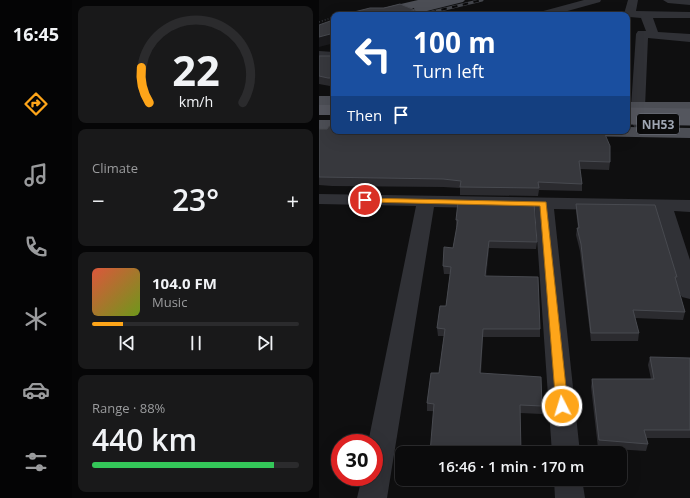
<!DOCTYPE html>
<meta charset="utf-8">
<style>
body{margin:0;font-family:"Open Sans",sans-serif;background:#19191a;color:#f1f3f6;height:100vh;display:flex;flex-direction:column;font-size:15px;white-space:nowrap}
*{box-sizing:border-box;margin:0}
p{font-size:13px;color:#9a9b9d}
.icon{flex:none;width:22px;height:22px;fill:none;stroke:currentColor;stroke-width:2;stroke-linecap:round;stroke-linejoin:round}
.map{position:relative;flex:1;overflow:hidden}
.sheet{display:flex;flex-direction:column;gap:6px;padding:6px;background:#060607;width:247px}
.sheet>*{flex:none}
.banner{position:absolute;left:12px;top:12px;width:299px;height:122px;border-radius:8px;box-shadow:0 4px 16px #0002,0 0 0 1px #2b2b2d;background:#1a4fa0;color:#fff;overflow:hidden}
.speed{position:absolute;left:12px;top:434px;display:flex;gap:8px;font-size:20px;font-weight:700;text-align:center}
.speed>*{display:grid;place-content:center;width:52px;height:52px;border-radius:50%;background:#0b0b0c;box-shadow:0 4px 16px #0002,0 0 0 1px #2b2b2d;line-height:1}
.speed .limit{border:6px solid #d22;background:#fff;color:#111}
.pin{position:absolute;display:grid;place-items:center;width:34px;height:34px;color:#fff;margin:-17px;border:2px solid #fff;border-radius:50%;box-shadow:0 1px 4px #0007}
.me{position:absolute;width:44px;margin:-22px;rotate:355deg;stroke-linejoin:round;filter:drop-shadow(0 0 3px #0008)}
.turn{display:flex;align-items:center;gap:14px;height:84px;padding:0 16px;font-size:18px}
.turn .icon{width:52px;height:52px;stroke-width:2.5}
.turn b{display:block;font-size:28px;line-height:34px}
.then{display:flex;align-items:center;height:38px;padding:0 16px;background:#0003;gap:8px;font-size:15px}
.big{font-size:30px;font-weight:600;line-height:1.1}
.sheet .tile{flex:1;display:flex;flex-direction:column;justify-content:center;gap:6px;min-width:0;padding:0 14px;border-radius:8px;background:#19191a}
.sheet .dial{align-items:center;gap:0}
.dial svg{height:104px;overflow:visible;fill:none;stroke:#2b2b2d;stroke-width:7;stroke-linecap:round;text-anchor:middle}
.dial text{fill:#f1f3f6;stroke:none}
.song{display:flex;align-items:center;gap:12px}
.cover{width:48px;height:48px;border-radius:6px;background:linear-gradient(135deg,hsl(10 70% 55%),hsl(80 70% 35%))}
.played{height:4px;border-radius:2px;background:linear-gradient(90deg,#fea519 15%,#2b2b2d 15%)}
.keys{display:flex;justify-content:space-around;direction:ltr}
.heat{display:flex;justify-content:space-between;align-items:center;font-size:22px;direction:ltr}
.charge{height:6px;border-radius:3px;background:linear-gradient(90deg,#34c759 88%,#2b2b2d 0)}
.trip{position:absolute;left:76px;top:446px;width:232px;height:40px;border-radius:8px;background:#0b0b0c;box-shadow:0 4px 16px #0002,0 0 0 1px #2b2b2d;font-weight:600;line-height:40px;text-align:center}
main{display:flex;flex:1;min-height:0}
.dock{display:flex;flex-direction:column;width:72px;justify-content:space-around;align-items:center;background:#040405;color:#9a9b9d}
.dock .icon{width:28px;height:28px}
.dock .current{color:#fea519}
.dock b{font-size:18px;color:#f1f3f6}
.map>svg:first-child{display:block}
</style>
<main>
<nav class="dock">
<b>16:45</b>
<svg class="icon current" aria-label="directions" viewBox="0 0 24 24"><path d="M12 3l9 9-9 9-9-9zM9 14v-3h6M13 9l2 2-2 2"/></svg>
<svg class="icon" aria-label="music" viewBox="0 0 24 24"><path d="M9 18V5l10-2v13"/><circle cx="6" cy="18" r="3"/><circle cx="16" cy="16" r="3"/></svg>
<svg class="icon" aria-label="phone" viewBox="0 0 24 24"><path d="M5 4h4l2 5-3 2q2 4 5 5l2-3 5 2v4C11 20 4 13 5 4z"/></svg>
<svg class="icon" aria-label="climate" viewBox="0 0 24 24"><path d="M12 3v18M4 7l16 10M4 17L20 7"/></svg>
<svg class="icon" aria-label="car" viewBox="0 0 24 24"><path d="M5 17H2v-5l4-1 3-4h7l3 4 3 1v5h-3M9 17h6M6 11h13"/><circle cx="7" cy="17" r="2"/><circle cx="17" cy="17" r="2"/></svg>
<svg class="icon" aria-label="filters" viewBox="0 0 24 24"><path d="M4 7h16M4 17h16"/><circle cx="9" cy="7" r="2"/><circle cx="15" cy="17" r="2"/></svg>
</nav>
<section class="sheet">
<div class="tile dial"><svg viewBox="0 0 100 80">
<path d="M14 69A42 42 0 1 1 86 69"/>
<path d="M14 69A42 42 0 0 1 8 42" stroke="#fea519"/>
<text x="50" y="56" font-size="32" font-weight="700">22</text>
<text x="50" y="72" font-size="11">km/h</text>
</svg></div>
<div class="tile"><p>Climate</p>
<div class="heat"><a>−</a><b class="big">23°</b><a>+</a></div>
</div>
<div class="tile">
<div class="song"><i class="cover"></i><div><b>104.0 FM</b><p>Music</p></div></div>
<div class="played"></div>
<div class="keys"><svg class="icon" aria-label="previous" viewBox="0 0 24 24"><path d="M18 5L8 12l10 7zM5 5v14"/></svg><svg class="icon" aria-label="pause" viewBox="0 0 24 24"><path d="M8 5v14M16 5v14"/></svg><svg class="icon" aria-label="next" viewBox="0 0 24 24"><path d="M6 5l10 7-10 7zM19 5v14"/></svg></div>
</div>
<div class="tile"><p>Range · 88%</p><b class="big">440 km</b><div class="charge"></div></div>
</section>
<div class="map">
<svg width="371" height="498" viewBox="0 0 371 498">
<rect width="100%" height="100%" fill="#0f0f10"/>
<g fill="none" stroke-linecap="round" stroke-linejoin="round">
<!-- path -->
<path stroke="#36383d" stroke-width="1.5" stroke-dasharray="1 2" stroke-linecap="butt" d="M0 22 15 17"/>
<!-- minor -->
<path fill="#303136" fill-rule="evenodd" d="M265 0H282L281 2 234 15H215L217 13Z
M309 0H319L317 11 371 12V18H334L339 32 371 34V42L329 38 326 107 323 116 334 132 332 135 326 137 320 135 309 116 312 107 317 34 319 31H327L322 18 311 17 305 14Z
M344 0H371V5L349 3Z
M0 51 15 52V60L0 59Z
M0 194 371 200V212L355 211 371 260V299L363 297 360 292 336 211 235 209 261 453H233L216 209 115 207 68 498H38L43 477H55V443H49L97 206 0 204Z
M235 479H263L266 498H236Z"/>
<!-- primary -->
<path fill="#4c4e55" fill-rule="evenodd" d="M99 0H146L144 2 100 13 96 12 95 8 66 15H45L47 12Z
M0 96H15V106H0Z
M308 102H371V112H308Z
M0 120H15V130H0Z
M308 127 371 128V138L261 136 255 135 252 131H308Z"/>
<!-- trunk -->
<path fill="#54565e" fill-rule="evenodd" d="M0 105H15V115H0Z"/>
<!-- rail casing -->
<g stroke="#43454b" stroke-width="3">
<path id="rail" d="M101 15 163 0"/>
</g>
<!-- rail -->
<use href="#rail" stroke="#0a0a0b" stroke-width="2" stroke-dasharray="5.5" stroke-linecap="butt"/>
<!-- trunk-bridge -->
<path stroke="#54565e" stroke-width="17" d="M308 116 371 117"/>
</g>
<!-- wall -->
<path fill="#2b2b2f" d="M0 56H15V86H11L0 84Z
M0 129H8L291 162 290 170 261 169 263 184V191L220 190 219 196 141 195V188L124 187 13 186 0 185Z
M139 202 218 242 217 249 170 248 167 276 221 329V337H164L162 374 223 406V414L201 413 108 411V403L120 373 125 336H119L118 328 127 306 131 274H125L124 266 134 248 138 227H137V220Z
M257 204 358 277 357 281 366 312 364 320 316 318 320 333 319 341H272L261 251 257 235 258 228H259L257 211Z
M331 357 371 358V438H327L329 444 327 451 279 448 272 387 273 379H332L329 365Z"/>
<!-- shaded-wall -->
<path fill="#1a1a1d" d="M96 10 97 15H80Z
M15 33V43L0 47V37Z
M170 241V248L167 284 166 276Z
M164 329V337L161 381V373Z"/>
<!-- building -->
<path fill="#37383d" stroke="#484a50" d="M81 4 96 10 80 15H23L51 8H65Z
M15 17V33L0 37V25L14 20Z
M0 56H15V78H9L0 76Z
M10 126H15V131L285 132 291 146V162L260 161 263 184 219 182 220 188 141 187 142 181 124 179 0 177V129H8Z
M139 202 215 203 218 242 170 241 166 276 219 277 221 329H164L161 373 222 377 223 406 201 405 202 453H111L115 404 108 403 112 373H120L126 329 118 328 121 306H127L132 267 124 266 125 247 134 248 139 220H137Z
M257 204 336 205 358 277H356L366 312 314 310 320 333H272L262 244 258 228H260Z
M331 357 371 358V430H325L329 444 280 440 273 379H335Z"/>
<!-- route -->
<path fill="#fea519" stroke="#a56b10" d="M43 198 227 202 249 406 247 410 243 411 239 410 237 406 221 206 46 202H43L42 200Z"/>
<g text-anchor="middle" dominant-baseline="central" stroke-width="4" stroke-linejoin="round" paint-order="stroke">
<!-- shield labels -->
<rect fill="#0a0a0b" stroke="#727781" stroke-width="1" x="318" y="114" width="42" height="20" rx="3"/>
<g font-size="12" font-weight="bold" fill="#9fa6b3">
<text x="339" y="124">NH53</text>
</g>
</g>
</svg>
<div class="speed"><div class="limit">30</div></div>
<div class="pin" style="left:46px;top:200px;background:#d93025"><svg class="icon" aria-label="arrive" viewBox="0 0 24 24"><path d="M6 21V4h12l-3 4 3 4H6"/></svg></div>
<svg class="me" style="left:243px;top:406px" viewBox="-20 -20 40 40"><circle r="17" fill="#fea519" stroke="#fff" stroke-width="3"/><path d="M0-11L8 9 0 5-8 9z" fill="#fff"/></svg>
<div class="trip">16:46 · 1 min · 170 m</div>
<div class="banner">
<div class="turn"><svg class="icon" aria-label="left" viewBox="0 0 24 24"><path d="M17 20v-9H6M10 6l-5 5 5 5"/></svg><div><b>100 m</b>Turn left</div></div>
<div class="then">Then<svg class="icon" aria-label="arrive" viewBox="0 0 24 24"><path d="M6 21V4h12l-3 4 3 4H6"/></svg></div>
</div>
</div>
</main>
